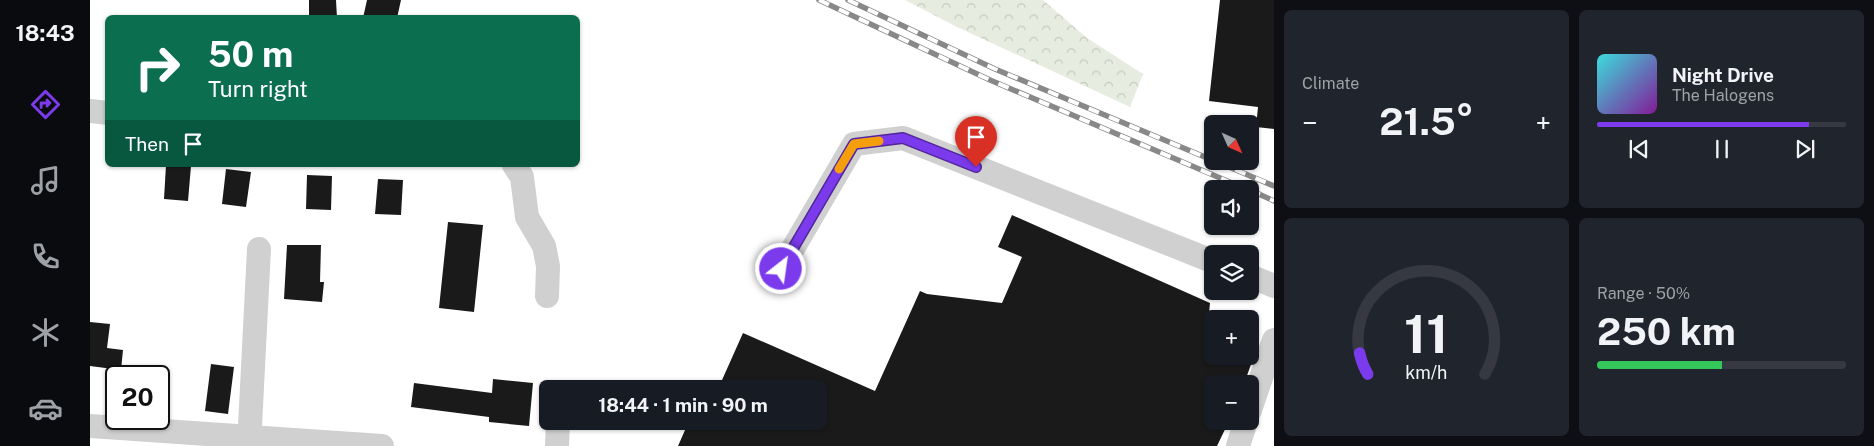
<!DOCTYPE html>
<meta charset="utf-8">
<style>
body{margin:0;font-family:"Public Sans",sans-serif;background:#20242c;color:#f1f3f6;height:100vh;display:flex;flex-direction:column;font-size:19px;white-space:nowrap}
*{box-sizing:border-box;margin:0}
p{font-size:16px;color:#9ea1a6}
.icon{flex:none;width:28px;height:28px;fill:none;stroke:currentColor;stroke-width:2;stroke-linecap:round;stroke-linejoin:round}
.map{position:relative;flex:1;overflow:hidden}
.drawer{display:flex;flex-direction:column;gap:10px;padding:10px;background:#0d0f14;width:600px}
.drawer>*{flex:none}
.banner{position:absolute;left:15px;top:15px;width:475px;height:152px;border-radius:8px;box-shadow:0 1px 4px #0004;background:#0b6e4f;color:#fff;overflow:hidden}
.needle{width:32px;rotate:135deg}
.controls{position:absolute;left:1114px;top:115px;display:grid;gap:10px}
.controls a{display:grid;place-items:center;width:55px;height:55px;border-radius:8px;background:#171b24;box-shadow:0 1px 4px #0004;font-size:25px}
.speed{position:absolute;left:15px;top:365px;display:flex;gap:10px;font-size:25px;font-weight:700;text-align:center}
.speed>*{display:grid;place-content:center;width:65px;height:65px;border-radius:50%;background:#171b24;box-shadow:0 1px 4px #0004;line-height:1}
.speed .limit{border:2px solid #111;border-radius:8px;background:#fff;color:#111}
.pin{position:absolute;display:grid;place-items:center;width:42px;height:42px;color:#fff;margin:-51px -21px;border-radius:50% 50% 50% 0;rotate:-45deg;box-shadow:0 0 5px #0007}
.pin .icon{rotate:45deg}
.me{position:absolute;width:55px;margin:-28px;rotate:30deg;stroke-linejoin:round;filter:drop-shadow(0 0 4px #0008)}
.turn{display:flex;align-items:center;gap:18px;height:105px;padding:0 20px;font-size:22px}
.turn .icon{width:65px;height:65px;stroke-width:2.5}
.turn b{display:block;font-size:35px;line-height:42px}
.then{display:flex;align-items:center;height:48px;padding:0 20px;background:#0003;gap:10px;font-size:19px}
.big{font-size:38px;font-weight:700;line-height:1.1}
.drawer .widget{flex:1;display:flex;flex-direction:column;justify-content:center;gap:8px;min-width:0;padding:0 18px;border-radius:8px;background:#20242c}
.drawer .dial{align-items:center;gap:0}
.dial svg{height:130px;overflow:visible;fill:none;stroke:#363941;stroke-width:7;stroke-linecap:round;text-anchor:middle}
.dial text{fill:#f1f3f6;stroke:none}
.song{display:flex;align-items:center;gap:15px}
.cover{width:60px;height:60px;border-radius:8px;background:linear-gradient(135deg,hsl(180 70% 55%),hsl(290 70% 35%))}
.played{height:5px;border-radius:2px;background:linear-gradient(90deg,#7c3aed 85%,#363941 85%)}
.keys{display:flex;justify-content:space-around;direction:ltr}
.heat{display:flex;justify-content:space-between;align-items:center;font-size:28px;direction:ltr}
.charge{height:8px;border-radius:4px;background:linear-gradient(90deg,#34c759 50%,#363941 0)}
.drawer .tiles{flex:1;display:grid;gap:10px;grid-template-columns:repeat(2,1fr)}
.trip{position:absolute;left:449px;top:380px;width:288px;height:50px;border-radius:8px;background:#171b24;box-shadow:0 1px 4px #0004;font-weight:700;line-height:50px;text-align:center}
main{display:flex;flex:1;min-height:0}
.dock{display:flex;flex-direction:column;width:90px;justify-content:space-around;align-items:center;background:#090b0e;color:#9ea1a6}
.dock .icon{width:35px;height:35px}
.dock .active{color:#7c3aed}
.dock b{font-size:22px;color:#f1f3f6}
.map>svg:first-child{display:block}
</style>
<main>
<nav class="dock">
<b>18:43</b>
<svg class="icon active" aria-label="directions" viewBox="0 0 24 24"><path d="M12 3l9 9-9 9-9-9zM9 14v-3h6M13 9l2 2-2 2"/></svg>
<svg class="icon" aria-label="music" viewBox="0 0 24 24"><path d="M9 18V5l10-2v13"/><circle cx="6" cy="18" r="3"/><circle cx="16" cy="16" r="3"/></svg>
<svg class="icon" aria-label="phone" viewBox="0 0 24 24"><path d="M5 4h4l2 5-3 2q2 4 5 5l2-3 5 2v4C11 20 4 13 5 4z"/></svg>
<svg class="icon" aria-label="climate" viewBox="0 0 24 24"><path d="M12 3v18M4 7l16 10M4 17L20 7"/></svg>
<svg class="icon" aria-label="car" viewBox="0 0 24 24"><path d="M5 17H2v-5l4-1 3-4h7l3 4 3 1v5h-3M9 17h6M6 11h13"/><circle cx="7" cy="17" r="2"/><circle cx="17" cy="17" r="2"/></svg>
</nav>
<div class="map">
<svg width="1184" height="446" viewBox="0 0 1184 446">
<defs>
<pattern id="forest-crowns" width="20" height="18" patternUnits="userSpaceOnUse" patternTransform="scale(1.25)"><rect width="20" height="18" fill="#e6ecdf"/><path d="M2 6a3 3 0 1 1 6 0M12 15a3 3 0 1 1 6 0" fill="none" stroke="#c6cbc0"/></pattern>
</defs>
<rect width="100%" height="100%" fill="#fff"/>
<!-- forest -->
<path fill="url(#forest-crowns)" d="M815 0H953L997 38 1053 74 1040 107 867 27Z"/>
<!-- building -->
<path fill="#1a1a1a" d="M219 0H246L247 18H219Z
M277 0H311L307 18H273Z
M1130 0H1184V129L1166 127 1168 107 1119 101Z
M76 165 101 166 98 201 74 199Z
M136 169 161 172 156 207 132 204Z
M217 175 242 176 241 210 216 209Z
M288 179 313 180 311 215 285 214Z
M922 215 1120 303 1118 324 1122 326V356H1164L1154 384H1122V421H1139L1127 446H588L599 421H728V389H628L653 333 785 391 830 291 837 294 912 303 932 257 908 247Z
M358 222 393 225 384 312 349 308Z
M197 245H231L230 282H234L232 302 194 299Z
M0 322 20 324 17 348 33 350 31 370 0 366Z
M121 364 144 367 138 414 115 411Z
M403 379 443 383 439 426 399 422V417L321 407 324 383 402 393Z"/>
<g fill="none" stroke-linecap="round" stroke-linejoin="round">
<!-- minor -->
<path stroke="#d0d0d0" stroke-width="24" d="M0 111 18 113
M424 165 432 177 437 217 454 246 458 266 457 296
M691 269 764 144 813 138 1122 261
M1160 276 1184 286
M1160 410 1184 340
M0 426 292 446
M159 446 169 249
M467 446 468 421
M1148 446 1156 421"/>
<!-- rail casing -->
<g stroke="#888" stroke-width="5.5">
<path id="rail" d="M729 0 900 80 1156 189
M758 0 905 69 1122 160
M1125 161 1184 186
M1160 190 1184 201"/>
</g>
<!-- rail -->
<use href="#rail" stroke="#fff" stroke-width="4" stroke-dasharray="11" stroke-linecap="butt"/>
</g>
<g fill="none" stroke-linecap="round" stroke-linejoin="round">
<!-- route casing -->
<g stroke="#51269a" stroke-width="12">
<path id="route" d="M691 269 764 144 813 138 886 167"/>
</g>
<!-- route -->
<use href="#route" stroke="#7c3aed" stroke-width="9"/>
<!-- slow -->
<path stroke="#f59e0b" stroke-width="9" d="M749 169 764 144 789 141"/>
</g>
</svg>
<div class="controls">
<a><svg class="needle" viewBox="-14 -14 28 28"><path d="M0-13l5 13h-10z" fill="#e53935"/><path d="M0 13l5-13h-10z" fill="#9ea1a6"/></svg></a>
<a><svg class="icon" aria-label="sound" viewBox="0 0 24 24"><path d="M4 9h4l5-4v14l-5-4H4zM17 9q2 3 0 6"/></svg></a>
<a><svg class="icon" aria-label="layers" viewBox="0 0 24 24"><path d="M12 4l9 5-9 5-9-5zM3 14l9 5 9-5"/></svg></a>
<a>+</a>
<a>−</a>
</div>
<div class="speed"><div class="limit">20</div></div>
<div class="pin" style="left:886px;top:167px;background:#d93025"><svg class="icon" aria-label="arrive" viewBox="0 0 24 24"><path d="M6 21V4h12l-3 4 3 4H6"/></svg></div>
<svg class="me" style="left:691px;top:269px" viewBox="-20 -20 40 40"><circle r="17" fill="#7c3aed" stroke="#fff" stroke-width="3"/><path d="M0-11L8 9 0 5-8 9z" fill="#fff"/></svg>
<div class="trip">18:44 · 1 min · 90 m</div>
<div class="banner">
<div class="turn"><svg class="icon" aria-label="right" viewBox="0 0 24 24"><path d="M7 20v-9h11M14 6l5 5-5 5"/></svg><div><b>50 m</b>Turn right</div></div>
<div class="then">Then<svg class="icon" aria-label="arrive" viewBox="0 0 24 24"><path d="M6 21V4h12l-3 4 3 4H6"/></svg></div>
</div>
</div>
<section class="drawer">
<div class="tiles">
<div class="widget"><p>Climate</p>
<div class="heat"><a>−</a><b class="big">21.5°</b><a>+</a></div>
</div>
<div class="widget">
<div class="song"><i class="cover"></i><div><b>Night Drive</b><p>The Halogens</p></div></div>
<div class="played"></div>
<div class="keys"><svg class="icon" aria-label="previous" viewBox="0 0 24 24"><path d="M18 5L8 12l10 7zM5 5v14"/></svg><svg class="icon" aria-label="pause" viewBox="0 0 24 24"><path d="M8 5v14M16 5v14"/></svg><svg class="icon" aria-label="next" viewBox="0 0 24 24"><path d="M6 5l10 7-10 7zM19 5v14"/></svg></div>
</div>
<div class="widget dial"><svg viewBox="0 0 100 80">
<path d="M14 69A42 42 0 1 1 86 69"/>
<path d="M14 69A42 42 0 0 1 9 56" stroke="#7c3aed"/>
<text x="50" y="56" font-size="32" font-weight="700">11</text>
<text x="50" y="72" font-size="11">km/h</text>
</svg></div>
<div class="widget"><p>Range · 50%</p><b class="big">250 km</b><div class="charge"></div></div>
</div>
</section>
</main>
